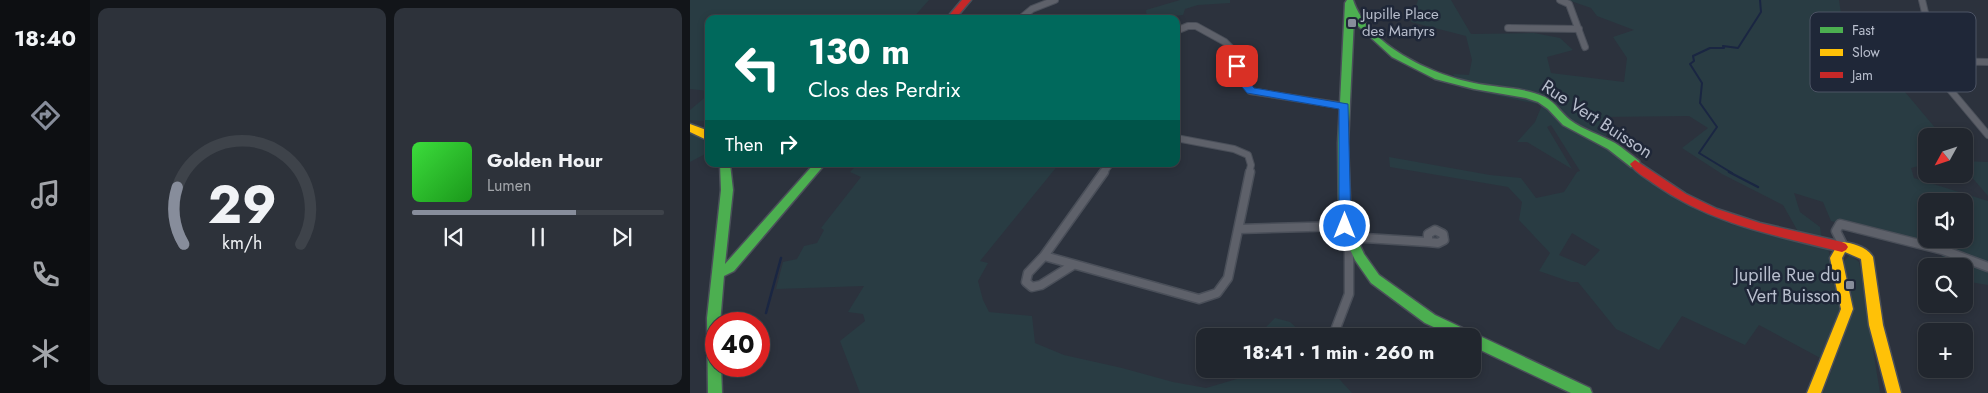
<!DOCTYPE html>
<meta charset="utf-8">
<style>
body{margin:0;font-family:Jost,sans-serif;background:#2d323a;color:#f1f3f6;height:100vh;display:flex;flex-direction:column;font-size:19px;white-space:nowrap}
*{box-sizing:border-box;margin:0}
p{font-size:16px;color:#a2a5aa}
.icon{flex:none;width:28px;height:28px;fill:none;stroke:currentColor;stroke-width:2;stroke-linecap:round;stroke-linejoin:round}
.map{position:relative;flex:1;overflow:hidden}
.side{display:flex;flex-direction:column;gap:8px;padding:8px;background:#121519;width:600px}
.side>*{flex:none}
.banner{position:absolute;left:15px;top:15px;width:475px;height:152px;border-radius:10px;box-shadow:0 2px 8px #0003,0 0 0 1px #3e434a;background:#00695c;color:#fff;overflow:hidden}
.needle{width:32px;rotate:230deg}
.controls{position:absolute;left:1228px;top:128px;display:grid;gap:10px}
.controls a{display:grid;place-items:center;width:55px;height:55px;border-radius:10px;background:#21262e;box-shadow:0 2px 8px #0003,0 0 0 1px #3e434a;font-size:25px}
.speed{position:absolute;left:15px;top:312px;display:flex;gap:10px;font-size:25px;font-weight:700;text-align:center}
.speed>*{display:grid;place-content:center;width:65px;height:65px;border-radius:50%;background:#21262e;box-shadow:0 2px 8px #0003,0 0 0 1px #3e434a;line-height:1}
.speed .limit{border:8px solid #d22;background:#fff;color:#111}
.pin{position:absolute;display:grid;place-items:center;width:42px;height:42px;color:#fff;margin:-21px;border-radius:10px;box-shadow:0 2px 8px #0006}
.me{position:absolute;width:55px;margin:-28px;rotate:0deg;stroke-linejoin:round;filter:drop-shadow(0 0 4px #0008)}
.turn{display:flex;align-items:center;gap:18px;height:105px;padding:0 20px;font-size:22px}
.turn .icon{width:65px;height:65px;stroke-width:2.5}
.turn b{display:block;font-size:35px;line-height:42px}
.then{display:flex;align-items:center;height:48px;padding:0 20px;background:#0003;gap:10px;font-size:19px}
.side .card{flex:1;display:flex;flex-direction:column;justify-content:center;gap:8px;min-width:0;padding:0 18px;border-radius:10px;background:#2d323a}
.side .dial{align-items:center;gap:0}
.dial svg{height:130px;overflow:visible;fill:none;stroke:#3e434a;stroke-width:7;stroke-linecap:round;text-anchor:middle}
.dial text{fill:#f1f3f6;stroke:none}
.song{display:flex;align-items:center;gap:15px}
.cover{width:60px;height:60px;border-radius:8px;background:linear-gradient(135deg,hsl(120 70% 55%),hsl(120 70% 35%))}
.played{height:5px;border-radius:2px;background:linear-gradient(90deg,#878d9b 65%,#3e434a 65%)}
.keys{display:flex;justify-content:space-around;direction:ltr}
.side .tiles{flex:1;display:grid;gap:8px;grid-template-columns:repeat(2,1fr)}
.trip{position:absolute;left:506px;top:328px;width:285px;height:50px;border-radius:10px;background:#21262e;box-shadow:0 2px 8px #0003,0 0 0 1px #3e434a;font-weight:700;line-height:50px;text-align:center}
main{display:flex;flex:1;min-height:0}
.tabs{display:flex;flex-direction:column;width:90px;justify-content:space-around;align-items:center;background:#0d0f12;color:#a2a5aa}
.tabs .icon{width:35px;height:35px}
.tabs .on{color:#878d9b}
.tabs b{font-size:22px;color:#f1f3f6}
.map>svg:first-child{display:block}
</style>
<main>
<nav class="tabs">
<b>18:40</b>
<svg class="icon on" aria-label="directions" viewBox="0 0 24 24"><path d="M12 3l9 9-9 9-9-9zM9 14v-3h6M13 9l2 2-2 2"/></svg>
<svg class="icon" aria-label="music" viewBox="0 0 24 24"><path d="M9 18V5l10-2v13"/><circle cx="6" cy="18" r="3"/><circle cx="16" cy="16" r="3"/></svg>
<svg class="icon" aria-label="phone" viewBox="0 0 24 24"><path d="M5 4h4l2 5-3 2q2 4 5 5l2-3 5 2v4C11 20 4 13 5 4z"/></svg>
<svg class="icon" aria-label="climate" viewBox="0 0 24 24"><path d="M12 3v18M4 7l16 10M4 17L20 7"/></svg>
</nav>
<section class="side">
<div class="tiles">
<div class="card dial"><svg viewBox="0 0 100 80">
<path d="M14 69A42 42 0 1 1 86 69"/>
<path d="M14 69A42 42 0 0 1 10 34" stroke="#878d9b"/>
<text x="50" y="56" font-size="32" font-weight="700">29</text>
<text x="50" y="72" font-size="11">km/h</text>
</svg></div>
<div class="card">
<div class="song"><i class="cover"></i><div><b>Golden Hour</b><p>Lumen</p></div></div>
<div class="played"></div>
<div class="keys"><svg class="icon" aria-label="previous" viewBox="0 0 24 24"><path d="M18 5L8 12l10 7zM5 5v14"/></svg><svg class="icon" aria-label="pause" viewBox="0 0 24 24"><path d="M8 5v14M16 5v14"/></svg><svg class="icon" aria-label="next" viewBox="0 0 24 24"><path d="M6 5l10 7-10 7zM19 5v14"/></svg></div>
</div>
</div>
</section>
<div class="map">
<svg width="1298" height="393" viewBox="0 0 1298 393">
<rect width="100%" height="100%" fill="#2c323d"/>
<!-- green -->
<path fill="#293c43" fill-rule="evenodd" d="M0 0H239L222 19H19V91L0 89Z
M490 0H540V3L508 5 495 9 493 15 457 19 456 10Z
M728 0H761L781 34 844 33 870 38 883 50 857 57 861 73 934 82 937 58 923 37 944 30 907 16 901 8 878 0H1149L1153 27 1195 41 1222 59 1206 84 1210 86 1252 136H1236V164L1221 168 1224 178 1298 201V285L1274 281V266H1256L1249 248 1141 221 1133 202 1104 193 1110 212 1130 227 1132 242 1110 235 1093 205 1032 174 992 148 1018 128 999 116 913 117 918 147 966 184 1040 224 1138 249 1153 306 1134 360 1069 325 1055 345 992 316 969 350 926 329 888 282H881L849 271 860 253 829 220 832 202 818 187 700 167 699 157 800 175 831 178 846 198 874 192 887 172 890 171 861 125 857 127 882 169 837 142H827L845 122 852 105 771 88 763 74 779 75 782 60 776 36 721 22ZM1236 201H1274V239H1236ZM882 233 910 250 895 266 869 255Z
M19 94V117L14 121 0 120V110Z
M0 132 7 134 19 145V152L0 162Z
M1274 161 1298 162V196L1274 168Z
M168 164H369L290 261 298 263 288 281 293 300 299 312 342 316 345 343 374 355 432 368 483 382 516 388 581 369H640L662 393H170L150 341 175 321 173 314 158 312 174 286 86 289 93 262 107 259 114 246 127 243 134 230 131 228 171 177 160 172Z
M1160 255 1169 262 1190 393H1133L1155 334 1161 305 1154 261Z
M585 318 600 322 610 331V336H575L576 327Z"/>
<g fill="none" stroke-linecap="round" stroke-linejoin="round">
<!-- stream-far1 -->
<path stroke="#1a2642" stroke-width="2" d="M1042 173 1009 153 1027 127 1010 103 1012 83 1000 64 1004 61 1003 56 1020 48H1034L1033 46 1048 48 1071 12 1070 0"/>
<!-- stream -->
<path stroke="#1a2642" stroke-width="2.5" d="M1039 172 1068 187
M76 313 91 258"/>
<!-- street-far1 casing -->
<g stroke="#4a4f59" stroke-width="8">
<path id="street-far1" d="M870 0 879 4 895 47
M1232 0 1251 79 1298 135
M330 19 342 9 365 0
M818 28 889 29
M486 31 498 26H506L535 42 548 55 550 74 560 91 654 106
M1247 61 1298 62
M486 138 544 149 558 155 561 165 559 173
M413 173 420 164"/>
</g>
<!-- street casing -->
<g stroke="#4a4f59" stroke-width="11">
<path id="street" d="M414 172 354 256 509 299 527 293 538 278 560 172
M549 229 655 226
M745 230 753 234 754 240 748 243 738 242V234Z
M1154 247 1146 231 1150 224 1253 250 1298 267
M354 256 338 273 336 282 342 287 351 285 383 265
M643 336 659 294V237L738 242"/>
</g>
<!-- fast casing -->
<g stroke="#4a4f59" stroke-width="3">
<path id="fast" d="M657 0H663C678 45 740 74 784 83 807 88 833 87 855 97 866 103 871 113 880 120 893 130 911 135 925 143 933 148 941 155 949 161L950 164 949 167H941L918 149 873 125 858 109 848 102 836 98 784 89 745 79 702 57 667 25 664 19 658 143 661 226 674 254 689 275 745 315 900 388 902 393H881L782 346V336H763L735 323 681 283 665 260 649 226 648 143 655 3Z
M30 164H40L43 190 35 264 124 164H135L44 271 34 276 30 324H26V366H31L32 393H18L17 318 31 190Z"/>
</g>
<!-- slow casing -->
<g stroke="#4a4f59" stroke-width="3">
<path id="slow" d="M0 124 19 131V141L0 132Z
M1152 242C1163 243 1177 247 1183 257L1193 325 1211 393H1197L1179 325 1171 259 1155 252 1152 258 1163 309 1131 393H1117L1151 309 1140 258 1148 244Z"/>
</g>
<!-- jam casing -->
<g stroke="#4a4f59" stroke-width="3">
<path id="jam" d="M272 0H281L265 19H256Z
M945 160 996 194 1027 209 1070 223 1152 242 1156 244 1158 247 1156 250 1152 252C1084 235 1021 224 963 183 956 178 945 172 940 164Z"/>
</g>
<!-- street-far1 -->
<use href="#street-far1" stroke="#5e616a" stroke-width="6"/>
<!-- street -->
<use href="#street" stroke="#5e616a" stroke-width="8"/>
<!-- fast -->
<use href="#fast" fill="#4caf50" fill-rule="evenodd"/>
<!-- slow -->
<use href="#slow" fill="#ffc107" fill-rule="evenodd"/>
<!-- jam -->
<use href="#jam" fill="#c62828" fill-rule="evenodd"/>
</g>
<!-- route -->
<path fill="#1a73e8" stroke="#114b97" d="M547 63C555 66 558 81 564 88L658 104 661 226 659 230H651L649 226V109L557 93 548 82 542 66Z"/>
<!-- markers -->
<g fill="#878d9b" stroke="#1f2738" stroke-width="2">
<rect x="657" y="18" width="10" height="10" rx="2.5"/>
<rect x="1155" y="280" width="10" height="10" rx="2.5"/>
</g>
<g text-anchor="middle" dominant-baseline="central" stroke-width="5" stroke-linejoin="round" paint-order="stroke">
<!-- far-poi labels -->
<g font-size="15" fill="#b8becd" stroke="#1f2738" text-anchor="start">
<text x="672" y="14">Jupille Place<tspan x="672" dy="17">des Martyrs</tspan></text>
</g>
<!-- street labels -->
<g font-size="18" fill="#b8becd" stroke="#1f2738">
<text transform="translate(907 119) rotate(33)">Rue Vert Buisson</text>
</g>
<!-- poi labels -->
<g font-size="18" fill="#b8becd" stroke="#1f2738" text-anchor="end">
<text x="1150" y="275">Jupille Rue du<tspan x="1150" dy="21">Vert Buisson</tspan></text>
</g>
</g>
<!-- legend -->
<rect x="1120" y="12" width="166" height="80" rx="8" fill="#1f2738" stroke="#4d5465" stroke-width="1"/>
<rect x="1130" y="27" width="23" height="6" fill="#4caf50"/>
<rect x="1130" y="49" width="23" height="7" fill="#ffc107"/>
<rect x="1130" y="72" width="23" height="6" fill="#c62828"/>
<g font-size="14" fill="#b8becd">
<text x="1162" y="35">Fast</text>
<text x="1162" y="57">Slow</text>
<text x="1162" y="80">Jam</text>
</g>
</svg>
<div class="controls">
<a><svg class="needle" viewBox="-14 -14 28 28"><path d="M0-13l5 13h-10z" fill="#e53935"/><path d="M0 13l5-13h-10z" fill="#a2a5aa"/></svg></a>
<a><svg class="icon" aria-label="sound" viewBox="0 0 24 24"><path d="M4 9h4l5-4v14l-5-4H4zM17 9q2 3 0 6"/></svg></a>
<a><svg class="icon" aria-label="search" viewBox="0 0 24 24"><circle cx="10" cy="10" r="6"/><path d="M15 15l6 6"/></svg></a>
<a>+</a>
</div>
<div class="speed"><div class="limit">40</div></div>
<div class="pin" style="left:547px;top:66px;background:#d93025"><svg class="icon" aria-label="arrive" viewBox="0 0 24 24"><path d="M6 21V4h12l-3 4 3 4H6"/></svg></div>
<svg class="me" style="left:655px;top:226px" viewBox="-20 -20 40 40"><circle r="17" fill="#1a73e8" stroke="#fff" stroke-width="3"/><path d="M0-11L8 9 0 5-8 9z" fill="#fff"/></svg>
<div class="trip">18:41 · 1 min · 260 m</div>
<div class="banner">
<div class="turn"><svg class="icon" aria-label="left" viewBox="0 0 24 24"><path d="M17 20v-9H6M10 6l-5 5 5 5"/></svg><div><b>130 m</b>Clos des Perdrix</div></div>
<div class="then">Then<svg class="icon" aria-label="right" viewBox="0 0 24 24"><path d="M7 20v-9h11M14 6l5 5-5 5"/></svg></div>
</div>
</div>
</main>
